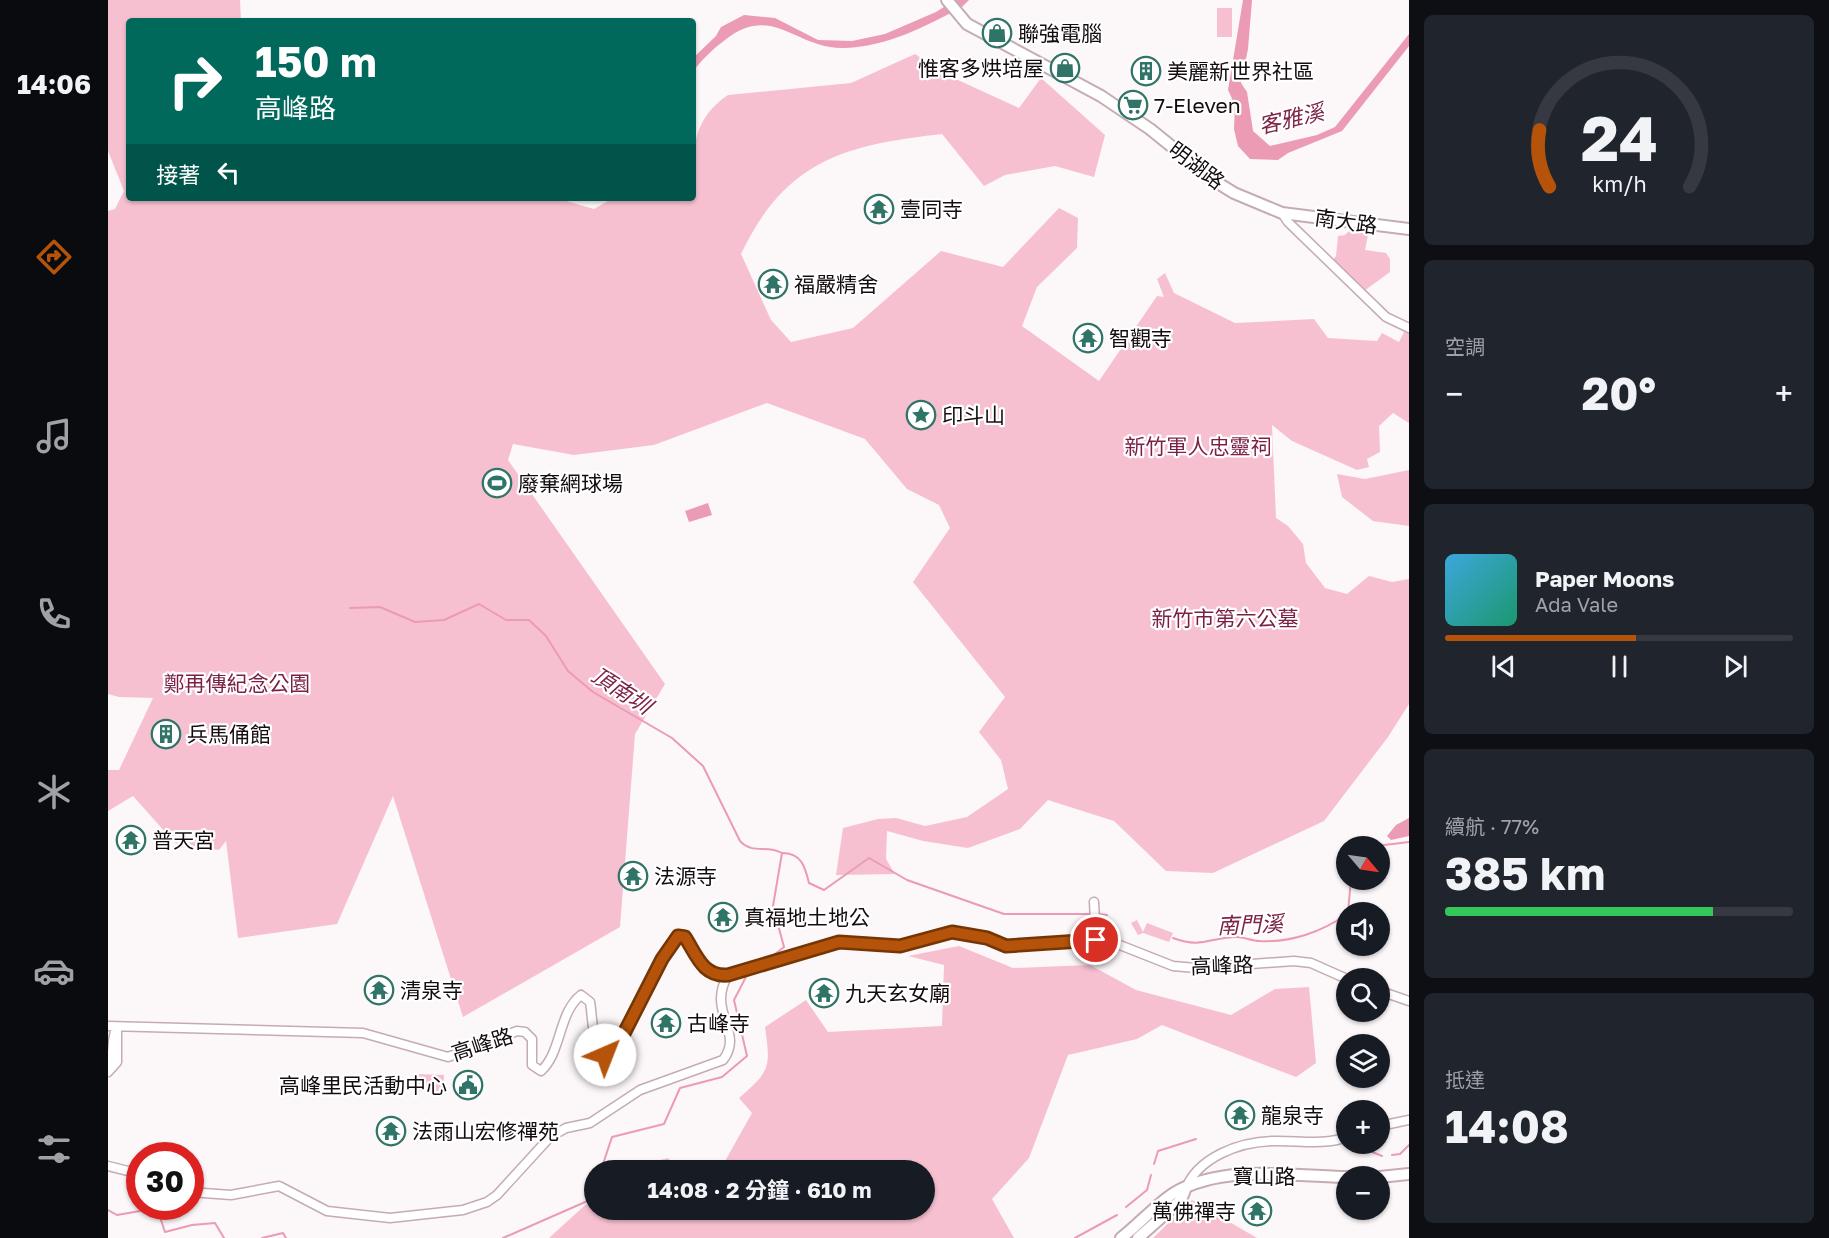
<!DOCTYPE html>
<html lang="zh-TW">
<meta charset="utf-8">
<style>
body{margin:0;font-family:"Golos Text","Noto Sans TC",sans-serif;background:#20242c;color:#f1f3f6;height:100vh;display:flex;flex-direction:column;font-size:22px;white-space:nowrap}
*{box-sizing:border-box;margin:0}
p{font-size:20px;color:#9ea1a6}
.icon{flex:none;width:33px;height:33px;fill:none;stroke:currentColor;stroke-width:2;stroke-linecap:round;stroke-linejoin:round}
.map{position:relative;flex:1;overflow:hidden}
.drawer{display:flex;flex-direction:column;gap:15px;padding:15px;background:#0d0f14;width:420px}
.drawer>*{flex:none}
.hud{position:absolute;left:18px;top:18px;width:570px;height:183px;border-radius:6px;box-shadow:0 2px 4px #0004;background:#00695c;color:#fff;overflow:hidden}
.needle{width:39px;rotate:119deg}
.fabs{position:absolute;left:1228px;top:836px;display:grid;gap:12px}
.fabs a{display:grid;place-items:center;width:54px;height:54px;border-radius:50%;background:#171b24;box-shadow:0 2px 4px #0004;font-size:30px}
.speed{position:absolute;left:18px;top:1142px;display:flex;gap:12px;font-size:30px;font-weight:700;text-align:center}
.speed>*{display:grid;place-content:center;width:78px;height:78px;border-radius:50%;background:#171b24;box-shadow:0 2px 4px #0004;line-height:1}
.speed .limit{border:9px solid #d22;background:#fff;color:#111}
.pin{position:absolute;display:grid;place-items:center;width:51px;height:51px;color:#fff;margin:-26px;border:3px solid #fff;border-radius:50%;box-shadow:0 2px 6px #0007}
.me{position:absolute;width:66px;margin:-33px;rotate:44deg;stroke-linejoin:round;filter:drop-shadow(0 0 4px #0008)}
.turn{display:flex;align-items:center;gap:21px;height:126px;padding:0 30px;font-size:27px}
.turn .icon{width:78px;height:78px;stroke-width:2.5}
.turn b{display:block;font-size:42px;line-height:51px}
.then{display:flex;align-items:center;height:57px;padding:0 30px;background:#0003;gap:12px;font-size:22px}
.big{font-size:45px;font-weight:700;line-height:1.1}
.drawer .widget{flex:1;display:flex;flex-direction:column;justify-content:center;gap:9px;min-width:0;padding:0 21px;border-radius:9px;background:#20242c}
.drawer .dial{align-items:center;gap:0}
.dial svg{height:156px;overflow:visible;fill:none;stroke:#363941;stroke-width:7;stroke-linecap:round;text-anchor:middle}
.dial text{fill:#f1f3f6;stroke:none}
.song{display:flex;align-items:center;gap:18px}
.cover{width:72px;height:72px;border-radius:9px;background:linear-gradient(135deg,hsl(200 70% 55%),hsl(160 70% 35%))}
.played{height:6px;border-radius:3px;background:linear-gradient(90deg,#b45309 55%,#363941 55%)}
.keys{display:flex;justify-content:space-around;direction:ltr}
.heat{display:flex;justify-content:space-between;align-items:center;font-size:33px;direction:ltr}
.charge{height:9px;border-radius:4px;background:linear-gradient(90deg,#34c759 77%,#363941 0)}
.trip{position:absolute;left:476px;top:1160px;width:351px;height:60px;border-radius:30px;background:#171b24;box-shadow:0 2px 4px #0004;font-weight:700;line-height:60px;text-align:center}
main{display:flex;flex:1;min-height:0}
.tabs{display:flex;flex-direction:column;width:108px;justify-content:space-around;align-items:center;background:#090b0e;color:#9ea1a6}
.tabs .icon{width:42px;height:42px}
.tabs .current{color:#b45309}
.tabs b{font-size:27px;color:#f1f3f6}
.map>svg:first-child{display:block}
</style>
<main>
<nav class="tabs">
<b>14:06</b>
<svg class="icon current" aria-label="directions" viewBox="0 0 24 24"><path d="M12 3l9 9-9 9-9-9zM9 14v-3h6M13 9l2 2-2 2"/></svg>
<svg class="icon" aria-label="music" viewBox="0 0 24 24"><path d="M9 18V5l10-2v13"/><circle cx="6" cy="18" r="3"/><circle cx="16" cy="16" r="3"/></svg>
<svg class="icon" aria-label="phone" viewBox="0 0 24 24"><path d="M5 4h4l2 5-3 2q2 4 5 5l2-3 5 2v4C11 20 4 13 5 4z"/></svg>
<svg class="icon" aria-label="climate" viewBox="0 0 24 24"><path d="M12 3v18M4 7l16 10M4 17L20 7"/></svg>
<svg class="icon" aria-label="car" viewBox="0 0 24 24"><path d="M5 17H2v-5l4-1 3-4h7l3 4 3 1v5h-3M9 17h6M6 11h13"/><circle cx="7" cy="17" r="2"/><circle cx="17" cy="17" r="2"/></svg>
<svg class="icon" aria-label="filters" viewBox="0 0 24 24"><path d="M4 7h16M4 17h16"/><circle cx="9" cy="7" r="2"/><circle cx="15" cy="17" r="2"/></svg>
</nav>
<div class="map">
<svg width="1301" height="1238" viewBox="0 0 1301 1238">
<rect width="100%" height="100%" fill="#fcf7f8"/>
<!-- green -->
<path fill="#f7c0d0" d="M0 0H132L133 21H21V198H448L486 209 505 198H585C585 156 581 121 620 95L743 83 807 54 839 75 911 108 933 78 997 135 986 177 947 166 897 175 876 186 834 134C737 145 678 160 633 254L663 320 683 342 745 328 833 251 895 267 951 208 970 218 969 248 929 287 914 326 991 381 1049 296 1056 297 1049 279 1057 273 1066 293 1127 323 1206 319 1220 338 1269 341 1274 333 1291 342 1296 332 1301 333V423L1285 413 1271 426 1272 452 1259 459 1261 467 1249 470 1184 441 1164 425 1168 518 1180 526 1195 544 1198 563 1217 588 1239 594 1261 576 1284 582 1301 579V704L1280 737 1216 821 1105 873 1058 871 1006 821 940 800 912 829 860 848 815 841 779 831 778 859 787 874 728 875 735 828 770 819 788 818 817 826 859 817 900 789 893 760 871 732 897 697 805 582 842 528 831 505 799 489 757 439 659 403 546 445 466 455 405 444 400 460 557 684 527 734 512 927 355 1017 285 796 229 924 130 938 118 841 111 850 67 843 25 796 0 811V770H11L45 698 11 697 0 694V211L7 209 16 191 0 151Z
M1109 8H1124V37H1109Z
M1245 227 1261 230 1257 250 1278 253 1282 259V272L1256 291 1224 261 1228 256 1230 236 1237 235Z
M1301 470V526L1265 521 1234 497 1229 474 1257 479Z
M1029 920 1035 932 1039 923 1065 933 1061 942 1035 933 1030 935 1023 923Z
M851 946 905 968 982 965 1028 990 1123 1015 1167 989 1201 987 1208 1063 1188 1077 1054 1025 1029 1039 960 1055 921 1158 884 1199 906 1238H441L486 1197V1209H816V1170H612L644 1113 631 1098C662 1071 663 1068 657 1027L698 1000 720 1032 834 1026 836 965 800 956Z
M308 1074 336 1075 335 1092 307 1091Z
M560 1158 572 1170H516L517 1169Z
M1084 1200 1149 1238H1045Z"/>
<!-- water -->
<path fill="#eb9bb4" d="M847 0H861L853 8C815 27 781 46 737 48 688 50 665 2 617 40 605 49 593 60 585 72V58L608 36 613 27 636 15 667 18 710 40 744 41 777 34 828 12Z
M1135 0H1144L1140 49 1133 83 1139 92 1145 131 1162 146 1209 135 1227 127 1301 34V46L1234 131 1180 153 1170 160 1142 159 1130 146 1126 129 1127 105 1120 90Z
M600 503 604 515 581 522 577 511Z
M1301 818V836L1283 840 1279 836 1288 825Z"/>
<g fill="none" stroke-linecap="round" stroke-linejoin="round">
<!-- stream -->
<path stroke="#eb9bb4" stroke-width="2" d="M242 608 272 607 307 622 336 620 371 604 398 620H421L438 636 460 671 485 692 564 738 595 766 632 841C645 855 659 844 674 853
M1268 846 1301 842
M1240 912 1243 879
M990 914 999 915
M1065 938C1094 949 1103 937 1129 937 1136 937 1144 941 1151 941 1182 943 1214 932 1239 914
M662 958 676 947 665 906 674 853C693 853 697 866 701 883L716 890 761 858 799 880 896 914H984
M1242 1143 1274 1156
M1284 1155 1292 1154 1301 1145
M1046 1164 1050 1151 1088 1139
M493 1170 504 1137 556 1124 572 1088 614 1077 639 1056 626 1000 640 973
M1018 1207 1039 1190 1043 1175
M0 1210 9 1215 49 1208 57 1232 84 1225 107 1223 116 1238
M154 1238 175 1233 178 1238
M395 1238 484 1199 486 1192
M967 1238 1009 1215"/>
<!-- minor casing -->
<g stroke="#c4acb2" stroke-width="11">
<path id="minor" d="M1174 213 1180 222 1278 317 1301 328
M986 902 988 940
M1272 991 1301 1001
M0 1026 255 1033 340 1057 409 1031 417 1032 424 1039V1065L433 1071C454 1052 450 1013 473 995L482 1002C485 1019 483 1042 497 1055L506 1053 554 959 570 936 577 937C589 956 595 977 620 975L731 942 792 946 845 932 879 938 898 946 999 940 1065 966 1088 968 1186 961 1203 963 1239 979
M0 1066C7 1054 2 1040 9 1027
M0 1072 9 1062V1027
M1272 1126 1301 1120
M0 1166 32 1174
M1077 1190C1090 1157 1131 1142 1165 1141 1189 1140 1215 1146 1239 1137
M82 1192 123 1195 171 1186 219 1211 282 1218 355 1210 379 1202 389 1195 442 1137 458 1128 482 1123 532 1090 615 1060C637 1032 598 1012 620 975"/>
</g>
<!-- tertiary casing -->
<g stroke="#c4acb2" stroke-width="14">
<path id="tertiary" d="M1272 1177 1301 1174
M1013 1238C1029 1226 1052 1201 1066 1193 1116 1164 1183 1176 1239 1177
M1030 1238 1073 1200 1077 1190"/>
</g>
<!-- secondary casing -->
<g stroke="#c4acb2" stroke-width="14">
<path id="secondary" d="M839 0 859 24 993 96 1042 129 1105 180 1126 193 1174 213 1301 229"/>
</g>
<!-- minor -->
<use href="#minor" stroke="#fff" stroke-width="8"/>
<!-- tertiary -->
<use href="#tertiary" stroke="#fff" stroke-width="10"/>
<!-- secondary -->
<use href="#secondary" stroke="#fff" stroke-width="10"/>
</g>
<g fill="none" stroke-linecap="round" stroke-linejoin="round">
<!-- route casing -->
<g stroke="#753606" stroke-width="15">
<path id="route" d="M497 1055 506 1053 554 959 570 936 577 937C589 956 595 977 620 975L731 942 792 946 844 932 879 938 898 946 988 940"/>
</g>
<!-- route -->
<use href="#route" stroke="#b45309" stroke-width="10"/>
</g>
<!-- icons -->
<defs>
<g id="shop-ring" transform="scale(1.5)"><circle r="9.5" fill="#fff" stroke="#2f7467" stroke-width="1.5"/><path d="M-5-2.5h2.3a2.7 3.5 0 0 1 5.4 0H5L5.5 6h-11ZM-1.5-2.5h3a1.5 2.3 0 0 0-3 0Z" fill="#2f7467"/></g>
<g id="building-ring" transform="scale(1.5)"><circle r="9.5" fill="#fff" stroke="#2f7467" stroke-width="1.5"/><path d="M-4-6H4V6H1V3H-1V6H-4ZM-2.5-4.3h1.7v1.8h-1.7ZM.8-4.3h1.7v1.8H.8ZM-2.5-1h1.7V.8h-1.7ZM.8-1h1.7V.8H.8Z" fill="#2f7467"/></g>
<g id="supermarket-ring" transform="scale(1.5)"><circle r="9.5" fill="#fff" stroke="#2f7467" stroke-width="1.5"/><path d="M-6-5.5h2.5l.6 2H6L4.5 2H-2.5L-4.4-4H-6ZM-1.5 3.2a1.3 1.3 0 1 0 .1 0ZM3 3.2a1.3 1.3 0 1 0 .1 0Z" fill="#2f7467"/></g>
<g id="temple-ring" transform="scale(1.5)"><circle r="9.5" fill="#fff" stroke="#2f7467" stroke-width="1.5"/><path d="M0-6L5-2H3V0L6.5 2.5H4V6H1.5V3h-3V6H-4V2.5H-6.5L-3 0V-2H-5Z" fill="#2f7467"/></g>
<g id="sight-ring" transform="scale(1.5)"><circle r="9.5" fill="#fff" stroke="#2f7467" stroke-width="1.5"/><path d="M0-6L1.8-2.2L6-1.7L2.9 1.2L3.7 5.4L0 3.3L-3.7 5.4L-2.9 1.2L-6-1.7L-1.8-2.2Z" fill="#2f7467"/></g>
<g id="stadium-ring" transform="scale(1.5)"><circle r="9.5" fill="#fff" stroke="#2f7467" stroke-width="1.5"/><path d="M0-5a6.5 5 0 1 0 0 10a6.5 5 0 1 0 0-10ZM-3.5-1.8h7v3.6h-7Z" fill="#2f7467"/></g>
<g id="civic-ring" transform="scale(1.5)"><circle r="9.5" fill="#fff" stroke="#2f7467" stroke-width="1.5"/><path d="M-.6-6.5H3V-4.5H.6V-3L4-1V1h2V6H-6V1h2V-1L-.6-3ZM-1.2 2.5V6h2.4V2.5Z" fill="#2f7467"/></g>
</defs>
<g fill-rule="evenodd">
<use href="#shop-ring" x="889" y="33"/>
<use href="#shop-ring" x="957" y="68"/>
<use href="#building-ring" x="1038" y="71"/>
<use href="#supermarket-ring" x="1025" y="105"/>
<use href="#temple-ring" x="771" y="209"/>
<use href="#temple-ring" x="665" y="284"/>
<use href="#temple-ring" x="980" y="338"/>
<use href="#sight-ring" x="813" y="415"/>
<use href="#stadium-ring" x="389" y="483"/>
<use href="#building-ring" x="58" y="734"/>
<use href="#temple-ring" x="23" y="840"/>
<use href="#temple-ring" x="525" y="876"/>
<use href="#temple-ring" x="615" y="917"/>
<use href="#temple-ring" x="271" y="990"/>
<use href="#temple-ring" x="716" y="993"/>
<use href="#temple-ring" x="558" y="1023"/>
<use href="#civic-ring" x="360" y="1085"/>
<use href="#temple-ring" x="1132" y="1115"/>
<use href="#temple-ring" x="283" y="1131"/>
<use href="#temple-ring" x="1149" y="1211"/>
</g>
<g text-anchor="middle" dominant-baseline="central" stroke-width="4.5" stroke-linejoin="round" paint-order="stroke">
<!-- poi labels -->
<g font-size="21" fill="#140c0f" stroke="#fff" text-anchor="start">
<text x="910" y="33">聯強電腦</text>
<text x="936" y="68" text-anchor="end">惟客多烘培屋</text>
<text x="1059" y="71">美麗新世界社區</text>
<text x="1046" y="105">7-Eleven</text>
<text x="792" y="209">壹同寺</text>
<text x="686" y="284">福嚴精舍</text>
<text x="1001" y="338">智觀寺</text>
<text x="834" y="415">印斗山</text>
<text x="410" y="483">廢棄網球場</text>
<text x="79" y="734">兵馬俑館</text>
<text x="44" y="840">普天宮</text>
<text x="546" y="876">法源寺</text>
<text x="636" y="917">真福地土地公</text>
<text x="292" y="990">清泉寺</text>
<text x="737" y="993">九天玄女廟</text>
<text x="579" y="1023">古峰寺</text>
<text x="339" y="1085" text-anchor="end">高峰里民活動中心</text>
<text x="1153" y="1115">龍泉寺</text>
<text x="304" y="1131">法雨山宏修禪苑</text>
<text x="1128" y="1211" text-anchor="end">萬佛禪寺</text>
</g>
<!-- street labels -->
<g font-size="21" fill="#140c0f" stroke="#fff">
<text transform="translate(1089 165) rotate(37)">明湖路</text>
<text transform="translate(1238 221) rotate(8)">南大路</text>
<text transform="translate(1114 965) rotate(-2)">高峰路</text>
<text transform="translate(374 1044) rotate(-18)">高峰路</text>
<text x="1156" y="1176">寶山路</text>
</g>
<!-- park labels -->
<g font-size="21" fill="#7b1f45" stroke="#fff">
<text x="1090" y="446">新竹軍人忠靈祠</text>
<text x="1117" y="618">新竹市第六公墓</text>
<text x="129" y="683">鄭再傳紀念公園</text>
</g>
<!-- water labels -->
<g font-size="22" font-style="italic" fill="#7e2348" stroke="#fff">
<text transform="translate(1183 118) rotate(-13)">客雅溪</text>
<text transform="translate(514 690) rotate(33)">頂南圳</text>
<text transform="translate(1142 924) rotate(-2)">南門溪</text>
</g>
</g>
</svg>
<div class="fabs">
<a><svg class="needle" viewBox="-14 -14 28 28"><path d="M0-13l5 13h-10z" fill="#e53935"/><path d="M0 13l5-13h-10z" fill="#9ea1a6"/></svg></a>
<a><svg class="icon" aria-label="sound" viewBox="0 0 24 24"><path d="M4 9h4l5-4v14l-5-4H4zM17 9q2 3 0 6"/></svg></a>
<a><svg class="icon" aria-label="search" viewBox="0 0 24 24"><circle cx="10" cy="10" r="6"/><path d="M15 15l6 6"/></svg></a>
<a><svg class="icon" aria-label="layers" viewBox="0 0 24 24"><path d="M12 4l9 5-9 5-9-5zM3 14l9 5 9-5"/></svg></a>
<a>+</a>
<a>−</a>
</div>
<div class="speed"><div class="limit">30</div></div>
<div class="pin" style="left:988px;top:940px;background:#d93025"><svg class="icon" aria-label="arrive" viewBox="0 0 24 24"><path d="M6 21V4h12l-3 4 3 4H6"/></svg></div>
<svg class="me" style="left:497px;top:1055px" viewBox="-20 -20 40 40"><circle r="19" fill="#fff"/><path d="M0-13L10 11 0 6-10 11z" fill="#b45309"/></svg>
<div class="trip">14:08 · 2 分鐘 · 610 m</div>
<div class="hud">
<div class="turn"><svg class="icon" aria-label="right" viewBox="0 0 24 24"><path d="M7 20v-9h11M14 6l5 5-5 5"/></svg><div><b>150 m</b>高峰路</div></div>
<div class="then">接著<svg class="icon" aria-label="left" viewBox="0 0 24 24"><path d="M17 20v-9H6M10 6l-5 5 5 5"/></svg></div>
</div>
</div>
<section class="drawer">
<div class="widget dial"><svg viewBox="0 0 100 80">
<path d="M14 69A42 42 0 1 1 86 69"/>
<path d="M14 69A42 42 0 0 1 9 40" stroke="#b45309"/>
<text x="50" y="56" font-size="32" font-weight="700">24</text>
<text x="50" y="72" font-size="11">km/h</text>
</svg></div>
<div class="widget"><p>空調</p>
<div class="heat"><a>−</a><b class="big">20°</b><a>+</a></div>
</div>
<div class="widget">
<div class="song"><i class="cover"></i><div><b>Paper Moons</b><p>Ada Vale</p></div></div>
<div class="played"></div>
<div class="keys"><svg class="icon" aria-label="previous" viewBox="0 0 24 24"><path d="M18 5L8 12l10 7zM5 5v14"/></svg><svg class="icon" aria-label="pause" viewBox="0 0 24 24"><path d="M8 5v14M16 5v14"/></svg><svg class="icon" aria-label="next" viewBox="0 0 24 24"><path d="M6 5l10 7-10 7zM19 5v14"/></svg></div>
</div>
<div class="widget"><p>續航 · 77%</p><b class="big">385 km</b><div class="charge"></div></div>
<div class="widget"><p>抵達</p><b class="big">14:08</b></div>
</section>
</main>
